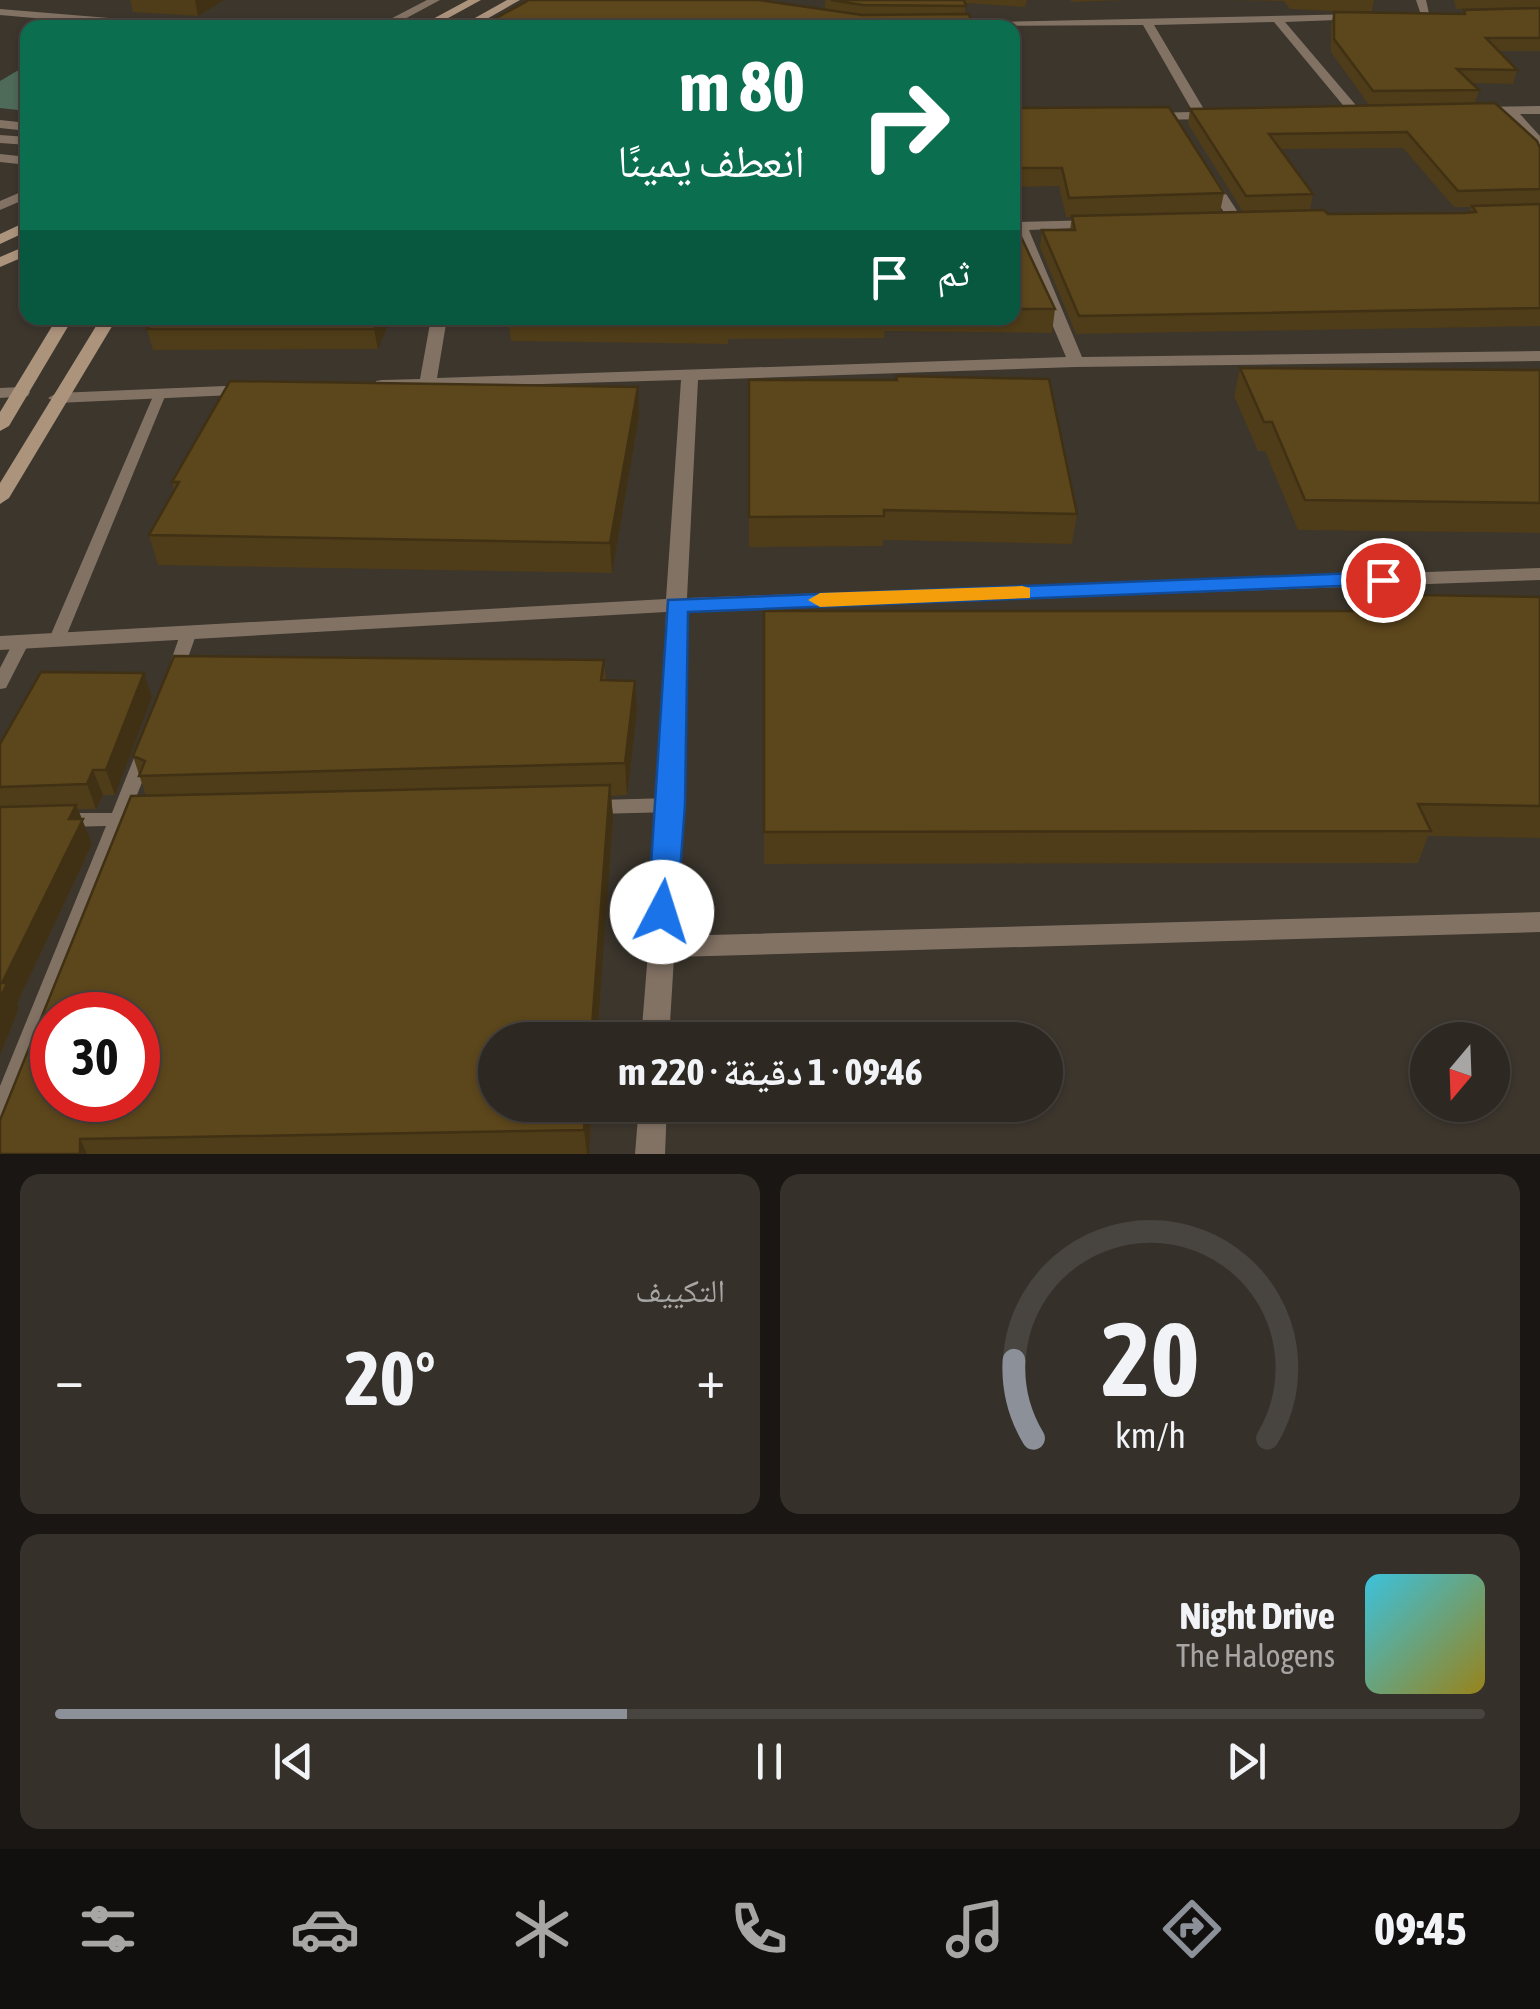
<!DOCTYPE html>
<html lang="ar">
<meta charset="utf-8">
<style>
body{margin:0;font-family:"Asap Condensed","Noto Naskh Arabic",sans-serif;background:#35302a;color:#f1f3f6;direction:rtl;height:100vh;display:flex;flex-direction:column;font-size:38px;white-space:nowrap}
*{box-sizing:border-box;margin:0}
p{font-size:32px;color:#a7a6a5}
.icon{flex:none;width:55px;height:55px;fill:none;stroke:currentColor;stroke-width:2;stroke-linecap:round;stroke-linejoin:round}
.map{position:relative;height:1154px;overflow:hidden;direction:ltr}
.drawer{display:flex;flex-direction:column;gap:20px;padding:20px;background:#191613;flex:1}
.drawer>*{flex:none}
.top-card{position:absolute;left:20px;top:20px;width:1000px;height:305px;border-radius:20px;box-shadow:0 2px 8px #0004,0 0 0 2px #484440;direction:rtl;background:#0b6e4f;color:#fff;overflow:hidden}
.needle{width:65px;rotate:199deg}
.fabs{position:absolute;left:1410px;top:1022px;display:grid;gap:20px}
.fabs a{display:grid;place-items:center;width:100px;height:100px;border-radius:50%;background:#2d2822;box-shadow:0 2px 8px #0004,0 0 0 2px #484440;font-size:50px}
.speed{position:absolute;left:30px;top:992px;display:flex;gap:20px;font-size:50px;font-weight:700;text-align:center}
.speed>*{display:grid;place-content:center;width:130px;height:130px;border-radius:50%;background:#2d2822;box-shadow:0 2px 8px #0004,0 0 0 2px #484440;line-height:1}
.speed .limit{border:15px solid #d22;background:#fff;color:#111}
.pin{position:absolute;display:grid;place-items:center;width:85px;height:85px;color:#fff;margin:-42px;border:5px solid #fff;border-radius:50%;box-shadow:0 2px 10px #0007}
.me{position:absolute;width:110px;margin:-55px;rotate:5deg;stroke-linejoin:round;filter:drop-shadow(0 0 8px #0008)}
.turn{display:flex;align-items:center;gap:35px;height:210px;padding:0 50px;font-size:45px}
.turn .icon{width:130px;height:130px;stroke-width:2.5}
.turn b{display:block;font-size:70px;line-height:85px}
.then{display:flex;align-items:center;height:95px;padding:0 50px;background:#0003;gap:20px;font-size:38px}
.big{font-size:75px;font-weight:700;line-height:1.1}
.drawer .tile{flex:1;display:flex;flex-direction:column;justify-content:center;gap:15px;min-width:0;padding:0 35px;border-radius:20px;background:#35302a}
.drawer .dial{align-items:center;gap:0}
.dial svg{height:260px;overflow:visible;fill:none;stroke:#484440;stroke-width:7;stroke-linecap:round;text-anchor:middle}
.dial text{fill:#f1f3f6;stroke:none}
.song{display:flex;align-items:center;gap:30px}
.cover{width:120px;height:120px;border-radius:15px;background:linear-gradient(135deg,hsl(190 70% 55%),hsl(50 70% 35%))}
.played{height:10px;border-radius:5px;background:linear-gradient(90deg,#8c9099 40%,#484440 40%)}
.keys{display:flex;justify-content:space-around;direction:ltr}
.heat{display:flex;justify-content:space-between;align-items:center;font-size:55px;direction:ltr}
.drawer .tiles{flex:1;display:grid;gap:20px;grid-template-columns:1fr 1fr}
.tile:last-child{grid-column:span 2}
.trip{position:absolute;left:478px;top:1022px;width:585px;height:100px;border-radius:50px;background:#2d2822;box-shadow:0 2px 8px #0004,0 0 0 2px #484440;font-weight:700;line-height:100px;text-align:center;direction:rtl}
.dock{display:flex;height:160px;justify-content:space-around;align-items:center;background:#12100e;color:#a7a6a5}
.dock .icon{width:70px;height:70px}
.dock .on{color:#8c9099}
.dock b{font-size:45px;color:#f1f3f6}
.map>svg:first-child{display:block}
</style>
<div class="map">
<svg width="1540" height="1154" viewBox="0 0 1540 1154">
<rect width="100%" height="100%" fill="#3c362d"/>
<!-- green -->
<path fill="#4e6a59" d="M27 65V111L0 108V81Z"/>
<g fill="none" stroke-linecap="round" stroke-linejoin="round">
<!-- lane -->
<path fill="#827264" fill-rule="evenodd" d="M160 390 166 394 65 639 63 643H51L49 639 154 394Z
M189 627 197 632 182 675 174 680 168 679 166 675 181 632Z
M22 636 30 641 8 684 6 688 0 689V668L16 637Z
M145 747 151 749 154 753 130 812 144 814 147 819 144 824 125 826 11 1112 8 1119 0 1122V1086L106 826 66 827 60 825 57 820 60 815 66 813H112L136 753 139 749Z
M672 798 678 800 681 805 678 810 672 812 596 814 590 812 587 807 590 802 596 800Z"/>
<!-- street -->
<path fill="#827264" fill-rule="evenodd" d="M427 0H440L388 28H373Z
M1416 0H1426L1430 18H1422Z
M0 9 194 25 199 28H148L0 15Z
M1358 14 1363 17 1362 19 1285 22 1360 110 1362 113 1356 117 1352 116 1274 22 1154 25 1205 111 1221 115 1215 119 1149 120 1143 116 1145 113 1193 112 1143 25 942 26 947 23Z
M1540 106V114H1520L1540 136V148L1506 114 1479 115 1473 111 1479 107Z
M0 120 28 123V131L0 128Z
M0 135 28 137V145L0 143Z
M0 154 28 157V165L0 162Z
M1205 177H1215L1243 220 1241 223H1231L1203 180Z
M28 189V198L0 210V201Z
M1098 220 1103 221V227L1029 230 1082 357 1540 351V361L1076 367 698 380 687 598 1540 568V580L686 611 684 805 675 936 1540 912V932L674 957 669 1040H641L648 952 646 947 649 941 660 805 666 612 0 650V636L666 599 681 380 376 389V381L382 380 420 379 431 318H447L437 378 1066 357 1012 230V222Z
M249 385 257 390 255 394 57 403 48 398 57 393Z
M22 387 30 392 28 396 0 398V388Z
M639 1105H667L665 1154H635Z"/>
<!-- secondary -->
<path fill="#ac937c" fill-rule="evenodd" d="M468 0H481L430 28H416Z
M507 0H520L471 28H457Z
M28 221V231L0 244V234Z
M28 245V255L0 267V257Z
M57 318H73L9 426 0 431V412Z
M101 318H117L9 498 0 504V483Z"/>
</g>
<!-- wall -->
<path fill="#4f3c18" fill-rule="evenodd" d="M130 0H224L198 16 133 12Z
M825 0H1027L1025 7 965 3V14L973 28 825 9Z
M1071 0H1126L1071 2Z
M1225 0H1374L1372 11H1331L1290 9 1284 1Z
M1454 0H1540V7L1456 9Z
M1540 8V51H1498L1517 70 1513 84 1472 83 1479 90 1475 103 1369 105 1331 52V25L1334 12 1462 14 1464 10Z
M1495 103 1540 148V326L1076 334 1040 247 1042 230H1070L1072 217H1066L1059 186 1012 187V108L1224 193 1220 212H1243L1188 124 1190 109ZM1403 148 1454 207H1471L1470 212 1328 214 1310 210 1313 194 1280 149Z
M1012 224 1055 309 1052 333 885 331 884 338 728 339V344L511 341 508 318H1012Z
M155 318H391L378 349 153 350 147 329Z
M1240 368 1540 370V533L1298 530 1265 451H1258L1234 396Z
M749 380 1077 514 1072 544 883 540V546L749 547Z
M639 416 612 573 158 565 149 535 174 491 172 482Z
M1356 594 1540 597V838L1428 836 1418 863 764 864V611H1351Z
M604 660 606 680 635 681 637 712 627 795 611 796 613 817 589 1154H0L146 796 133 756Z
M144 673 152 697 115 795H103L96 809H78L92 844 17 1003 19 1008 0 1055V744Z"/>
<!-- shaded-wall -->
<path fill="#403114" d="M195 0H224L198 16Z
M379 318H391L378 349 374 329Z
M638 387 639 416 612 573 610 543Z
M144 673 152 697 115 795 106 770Z
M635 681 637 712 627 795 625 763Z
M93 770 103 795 96 809 87 784Z
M610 785 613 817 597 1040H591Z
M76 805 92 844 17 1003 19 1008 0 1055V999L2 983Z
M586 1105H592L589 1154H587L584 1130Z
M80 1139 87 1154H80Z"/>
<!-- building -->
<path fill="#5c461c" stroke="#403114" stroke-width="2.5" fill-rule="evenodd" d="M529 0H759L862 15 969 14 973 28H478Z
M831 0H964L966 6 863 5Z
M1540 8V38H1486L1517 70 1457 69 1479 90 1373 91 1334 39V12L1465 14 1464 10Z
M1495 103 1537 141 1540 148V189L1458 191 1407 132 1269 134 1313 194 1246 196 1190 109Z
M1169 107 1224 193 1069 198 1062 168H1012V108Z
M1540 204V308L1079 316 1042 230H1075L1072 216 1324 210 1328 214 1464 213 1476 212 1472 206Z
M1012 224H1015L1055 309H1012Z
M155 318H379L374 329H147Z
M573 318H727V320Z
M1240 368 1540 370V503L1305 500 1272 422H1264Z
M896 376 1049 379 1077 514 884 510V516L749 517V380H897Z
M230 381 638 387 610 543 149 535 179 482H172Z
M1356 594 1540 597V806L1418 804 1431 831 764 832V611H1363Z
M174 656 604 660 601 680 635 681 625 763 139 776 145 761 133 756Z
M41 672 144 673 106 770H93L87 784 0 787V744Z
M610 785 591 1040H495V1105H586L584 1130 80 1139V1154H0V1120L131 796ZM52 1015H138V1100H52Z
M76 805 69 819H83L2 983H7L0 999V807Z"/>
<!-- route -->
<path fill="#1a73e8" stroke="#114b97" stroke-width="2.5" d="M1383 572 1394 580 1391 584 688 612 685 805 677 912 673 920H652L648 912 668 600Z"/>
<!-- slow -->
<path fill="#f59e0b" d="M1022 586 1030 588V598L820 607 808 600 820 593Z"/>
</svg>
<div class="fabs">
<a><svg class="needle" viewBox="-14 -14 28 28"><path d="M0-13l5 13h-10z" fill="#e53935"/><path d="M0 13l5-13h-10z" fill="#a7a6a5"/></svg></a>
</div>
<div class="speed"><div class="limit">30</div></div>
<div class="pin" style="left:1383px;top:580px;background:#d93025"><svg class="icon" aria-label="arrive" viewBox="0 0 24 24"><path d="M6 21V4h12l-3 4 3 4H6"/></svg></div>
<svg class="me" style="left:662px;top:912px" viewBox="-20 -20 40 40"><circle r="19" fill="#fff"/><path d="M0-13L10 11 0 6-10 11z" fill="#1a73e8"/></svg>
<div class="trip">09:46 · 1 دقيقة · 220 m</div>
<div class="top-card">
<div class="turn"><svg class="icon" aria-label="right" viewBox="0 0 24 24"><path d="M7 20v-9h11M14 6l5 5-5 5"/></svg><div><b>80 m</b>انعطف يمينًا</div></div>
<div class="then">ثم<svg class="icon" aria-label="arrive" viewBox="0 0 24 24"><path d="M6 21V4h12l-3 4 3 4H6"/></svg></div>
</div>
</div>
<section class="drawer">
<div class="tiles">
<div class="tile dial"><svg viewBox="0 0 100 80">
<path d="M14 69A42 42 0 1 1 86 69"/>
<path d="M14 69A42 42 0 0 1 8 45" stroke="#8c9099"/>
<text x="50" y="56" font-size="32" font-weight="700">20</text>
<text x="50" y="72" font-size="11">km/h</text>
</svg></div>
<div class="tile"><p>التكييف</p>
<div class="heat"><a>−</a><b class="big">20°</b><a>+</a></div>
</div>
<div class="tile">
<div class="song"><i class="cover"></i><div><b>Night Drive</b><p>The Halogens</p></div></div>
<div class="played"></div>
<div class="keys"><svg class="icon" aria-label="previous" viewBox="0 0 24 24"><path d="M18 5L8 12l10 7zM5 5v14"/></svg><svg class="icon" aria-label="pause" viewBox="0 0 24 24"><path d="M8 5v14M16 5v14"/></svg><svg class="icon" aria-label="next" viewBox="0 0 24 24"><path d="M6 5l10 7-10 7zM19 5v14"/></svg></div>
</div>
</div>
</section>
<nav class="dock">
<b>09:45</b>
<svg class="icon on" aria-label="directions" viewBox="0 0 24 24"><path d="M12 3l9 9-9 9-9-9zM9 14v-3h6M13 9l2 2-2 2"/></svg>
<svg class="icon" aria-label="music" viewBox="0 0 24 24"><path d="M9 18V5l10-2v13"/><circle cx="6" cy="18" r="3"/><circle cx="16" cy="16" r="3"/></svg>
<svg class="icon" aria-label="phone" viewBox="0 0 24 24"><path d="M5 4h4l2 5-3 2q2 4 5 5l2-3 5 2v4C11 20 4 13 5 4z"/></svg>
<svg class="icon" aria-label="climate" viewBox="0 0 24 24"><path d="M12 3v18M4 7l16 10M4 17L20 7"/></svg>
<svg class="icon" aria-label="car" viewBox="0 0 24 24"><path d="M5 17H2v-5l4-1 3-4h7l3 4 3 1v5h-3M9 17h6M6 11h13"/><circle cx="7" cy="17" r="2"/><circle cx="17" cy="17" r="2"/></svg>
<svg class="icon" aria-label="filters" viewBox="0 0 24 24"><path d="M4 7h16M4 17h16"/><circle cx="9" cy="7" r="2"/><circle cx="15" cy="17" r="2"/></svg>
</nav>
